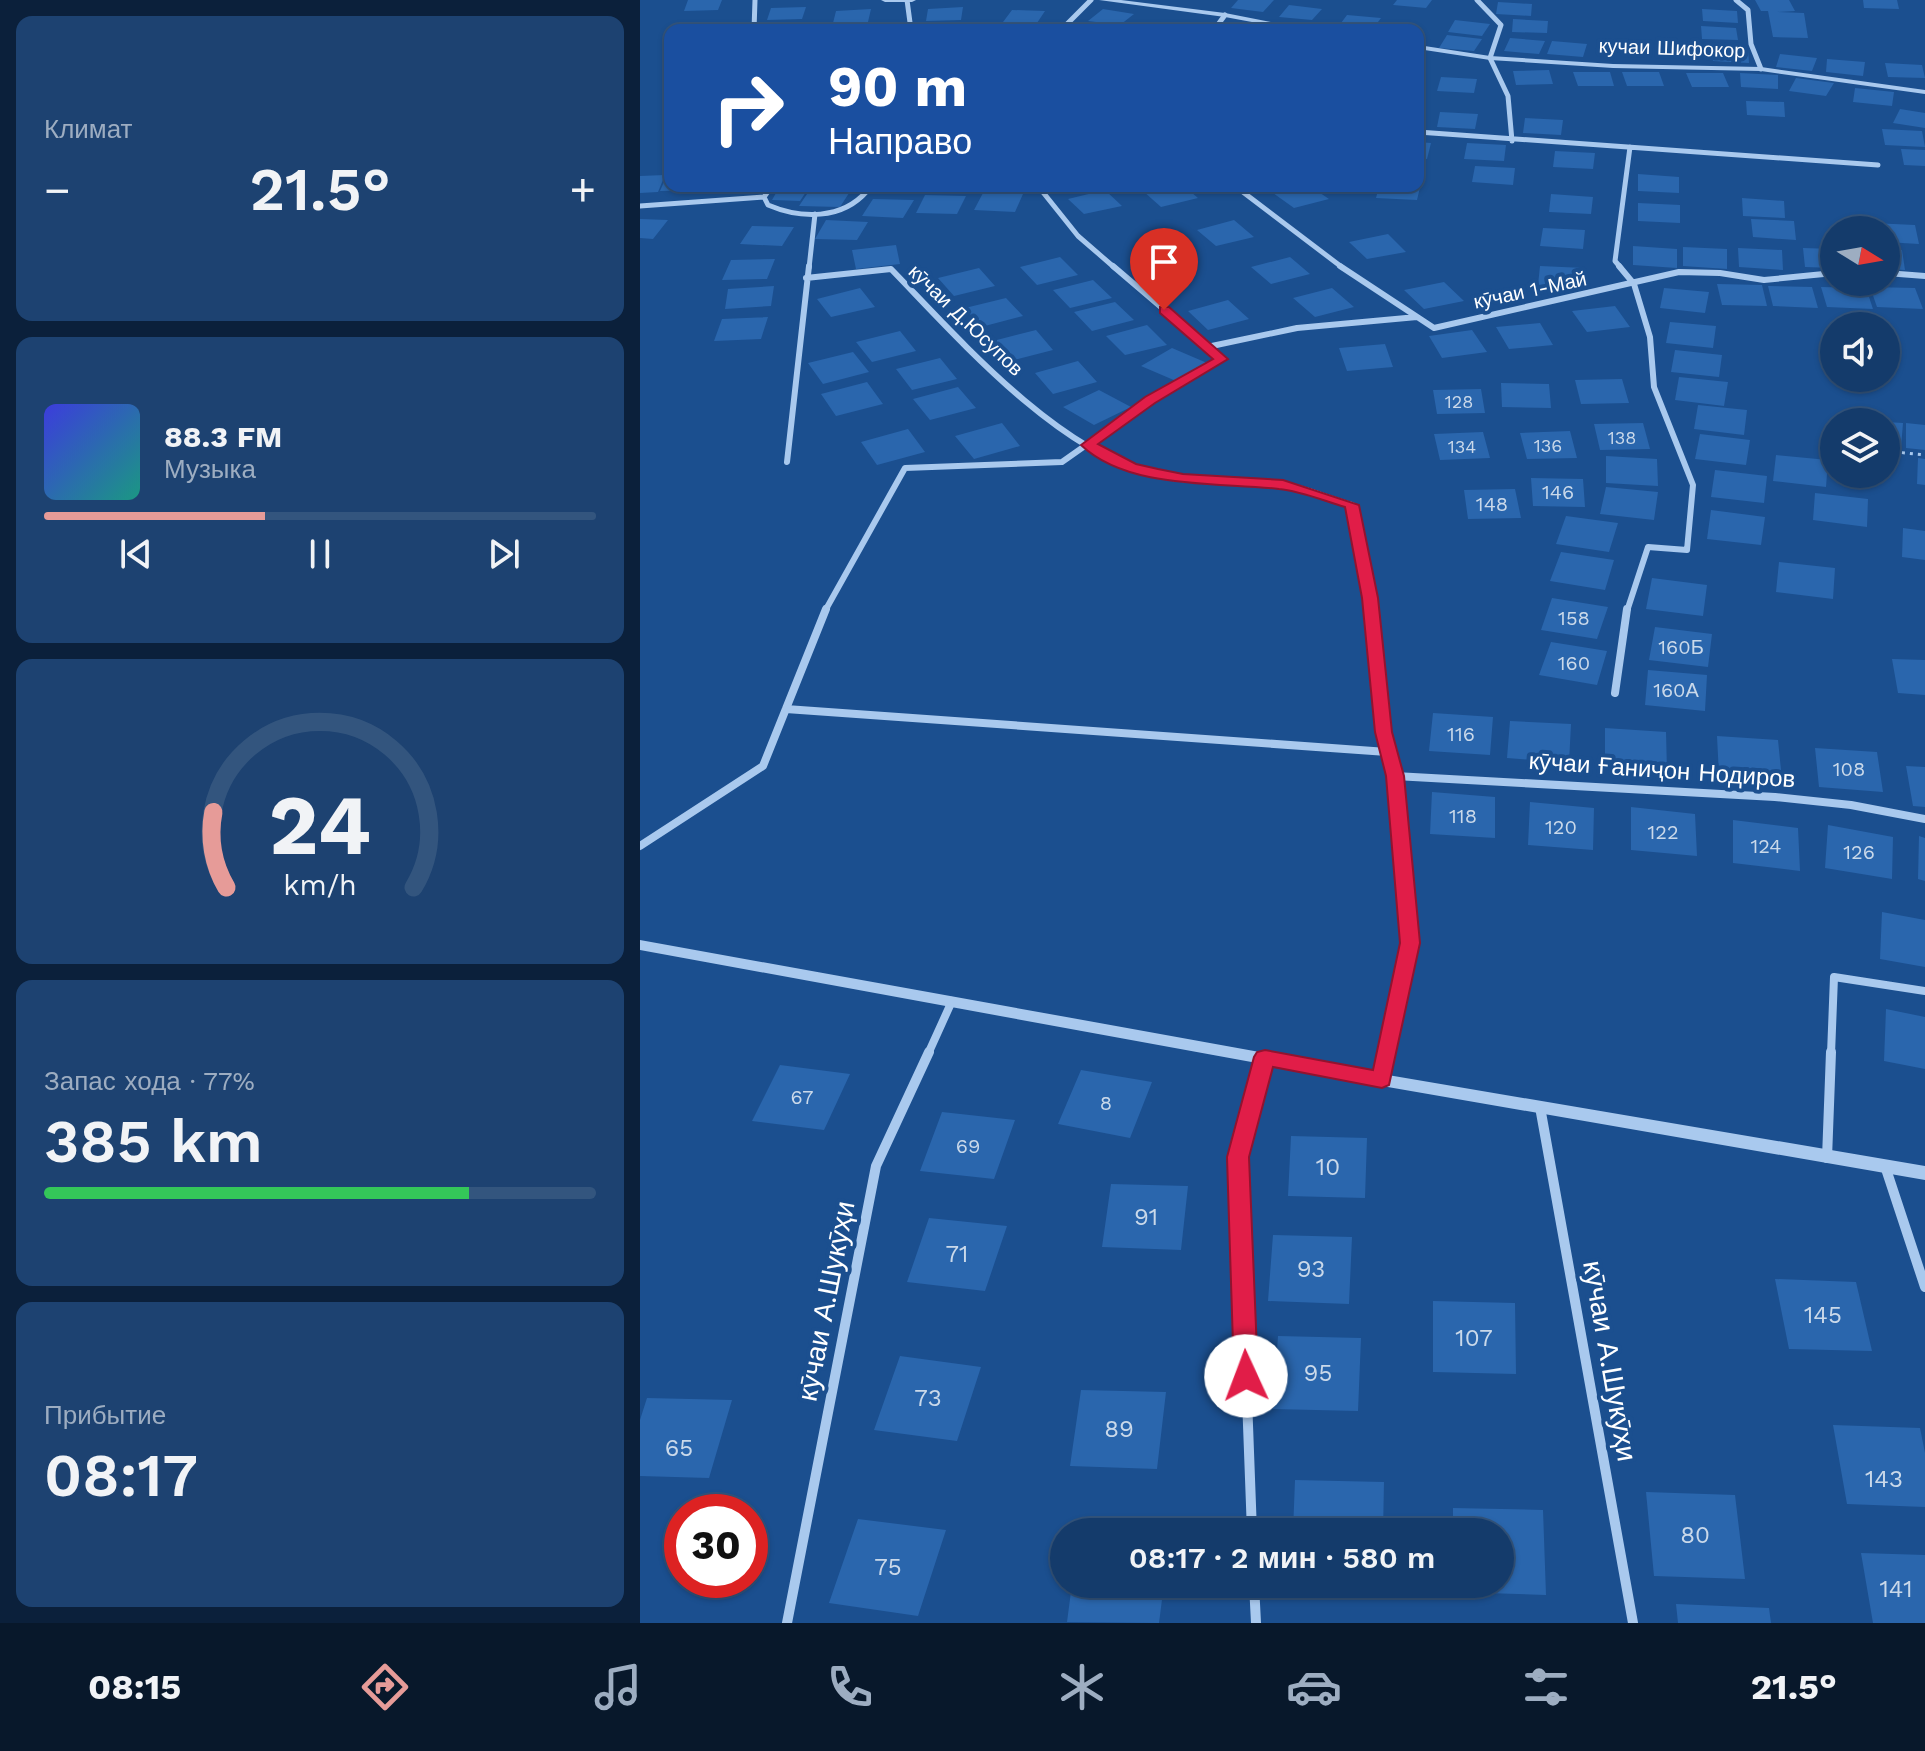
<!DOCTYPE html>
<html lang="ru">
<meta charset="utf-8">
<style>
body{margin:0;font-family:"Work Sans",sans-serif;background:#1d4271;color:#f1f3f6;height:100vh;display:flex;flex-direction:column;font-size:30px;white-space:nowrap}
*{box-sizing:border-box;margin:0}
p{font-size:26px;color:#9dadc1}
.icon{flex:none;width:44px;height:44px;fill:none;stroke:currentColor;stroke-width:2;stroke-linecap:round;stroke-linejoin:round}
.map{position:relative;flex:1;overflow:hidden}
.panel{display:flex;flex-direction:column;gap:16px;padding:16px;background:#0b203b;width:640px}
.panel>*{flex:none}
.guide{position:absolute;left:24px;top:24px;width:760px;height:168px;border-radius:16px;box-shadow:0 2px 6px #0004,0 0 0 2px #33557e;background:#1a4fa0;color:#fff;overflow:hidden}
.needle{width:52px;rotate:101deg}
.controls{position:absolute;left:1180px;top:216px;display:grid;gap:16px}
.controls a{display:grid;place-items:center;width:80px;height:80px;border-radius:50%;background:#143b6b;box-shadow:0 2px 6px #0004,0 0 0 2px #33557e;font-size:40px}
.speed{position:absolute;left:24px;top:1494px;display:flex;gap:16px;font-size:40px;font-weight:700;text-align:center}
.speed>*{display:grid;place-content:center;width:104px;height:104px;border-radius:50%;background:#143b6b;box-shadow:0 2px 6px #0004,0 0 0 2px #33557e;line-height:1}
.speed .limit{border:12px solid #d22;background:#fff;color:#111}
.pin{position:absolute;display:grid;place-items:center;width:68px;height:68px;color:#fff;margin:-82px -34px;border-radius:50% 50% 50% 0;rotate:-45deg;box-shadow:0 0 8px #0007}
.pin .icon{rotate:45deg}
.me{position:absolute;width:88px;margin:-44px;rotate:358deg;stroke-linejoin:round;filter:drop-shadow(0 0 6px #0008)}
.turn{display:flex;align-items:center;gap:28px;height:168px;padding:0 32px;font-size:36px}
.turn .icon{width:104px;height:104px;stroke-width:2.5}
.turn b{display:block;font-size:56px;line-height:68px}
.big{font-size:60px;font-weight:600;line-height:1.1}
.panel .card{flex:1;display:flex;flex-direction:column;justify-content:center;gap:12px;min-width:0;padding:0 28px;border-radius:16px;background:#1d4271}
.panel .dial{align-items:center;gap:0}
.dial svg{height:208px;overflow:visible;fill:none;stroke:#33557e;stroke-width:7;stroke-linecap:round;text-anchor:middle}
.dial text{fill:#f1f3f6;stroke:none}
.song{display:flex;align-items:center;gap:24px}
.cover{width:96px;height:96px;border-radius:12px;background:linear-gradient(135deg,hsl(240 70% 55%),hsl(170 70% 35%))}
.played{height:8px;border-radius:4px;background:linear-gradient(90deg,#e69b98 40%,#33557e 40%)}
.keys{display:flex;justify-content:space-around;direction:ltr}
.heat{display:flex;justify-content:space-between;align-items:center;font-size:44px;direction:ltr}
.charge{height:12px;border-radius:6px;background:linear-gradient(90deg,#34c759 77%,#33557e 0)}
.trip{position:absolute;left:410px;top:1518px;width:464px;height:80px;border-radius:40px;background:#143b6b;box-shadow:0 2px 6px #0004,0 0 0 2px #33557e;font-weight:600;line-height:80px;text-align:center}
.tab-bar{display:flex;height:128px;justify-content:space-around;align-items:center;background:#08182b;color:#9dadc1}
.tab-bar .icon{width:56px;height:56px}
.tab-bar .on{color:#e69b98}
.tab-bar b{font-size:36px;color:#f1f3f6}
main{display:flex;flex:1;min-height:0}
.map>svg:first-child{display:block}
</style>
<main>
<section class="panel">
<div class="card"><p>Климат</p>
<div class="heat"><a>−</a><b class="big">21.5°</b><a>+</a></div>
</div>
<div class="card">
<div class="song"><i class="cover"></i><div><b>88.3 FM</b><p>Музыка</p></div></div>
<div class="played"></div>
<div class="keys"><svg class="icon" aria-label="previous" viewBox="0 0 24 24"><path d="M18 5L8 12l10 7zM5 5v14"/></svg><svg class="icon" aria-label="pause" viewBox="0 0 24 24"><path d="M8 5v14M16 5v14"/></svg><svg class="icon" aria-label="next" viewBox="0 0 24 24"><path d="M6 5l10 7-10 7zM19 5v14"/></svg></div>
</div>
<div class="card dial"><svg viewBox="0 0 100 80">
<path d="M14 69A42 42 0 1 1 86 69"/>
<path d="M14 69A42 42 0 0 1 9 40" stroke="#e69b98"/>
<text x="50" y="56" font-size="32" font-weight="700">24</text>
<text x="50" y="72" font-size="11">km/h</text>
</svg></div>
<div class="card"><p>Запас хода · 77%</p><b class="big">385 km</b><div class="charge"></div></div>
<div class="card"><p>Прибытие</p><b class="big">08:17</b></div>
</section>
<div class="map">
<svg width="1285" height="1623" viewBox="0 0 1285 1623">
<rect width="100%" height="100%" fill="#1b4f8f"/>
<!-- building -->
<path fill="#2a66ad" d="M48 0H82L78 10 44 11Z
M598 0H634L623 12 591 8Z
M757 0H792L786 8 753 5Z
M1115 0H1149L1155 11 1137 12 1164 13 1168 38 1133 37 1128 11H1121Z
M1223 0H1257L1259 9 1224 8Z
M858 2 892 4 891 16 856 14Z
M649 5 682 9 672 20 639 17Z
M166 7 162 19 127 20 131 8Z
M323 7 321 20 286 21 288 9Z
M231 9 228 22 193 23 196 11Z
M463 9 494 14 480 25 448 21Z
M1062 9 1097 11 1098 23 1063 21Z
M372 10 405 11 397 23 363 22Z
M707 15 741 18 732 30 698 27Z
M873 19 908 21 907 33 872 32Z
M815 20 850 24 842 36 808 32Z
M447 23 479 27 439 30Z
M1061 26 1096 28 1098 40 1062 39Z
M807 35 842 39 834 51 799 48Z
M870 38 905 41 899 54 864 51Z
M912 41 947 44 943 57 907 54Z
M1071 48 1108 49 1109 63 1073 61Z
M1140 54 1177 58 1172 71 1136 67Z
M1187 59 1225 62 1223 76 1186 72Z
M1245 63 1282 65 1285 78 1248 77Z
M909 70 913 84 876 85 873 71Z
M933 72H970L974 86H938Z
M982 72H1019L1024 86H987Z
M1046 73H1083L1089 87H1052Z
M1100 73 1138 75V89L1101 87Z
M801 77 837 79 834 93 797 91Z
M1156 78 1194 83 1186 96 1149 91Z
M1215 88 1254 92 1252 106 1213 102Z
M1106 101 1144 102 1145 117 1107 115Z
M1260 109 1285 113V128L1253 123Z
M800 112 838 114 835 129 797 127Z
M885 118 923 120 921 135 883 133Z
M1242 129 1282 131 1285 147 1245 145Z
M778 142 791 143 787 159 778 158Z
M827 143 866 145 864 161 824 159Z
M1261 149 1285 150V166L1264 165Z
M915 151 955 153 953 169 913 167Z
M835 166 875 168 873 185 832 182Z
M30 174V186H63L62 190 20 191 27 175Z
M998 174 1039 177V193L998 191Z
M25 175 18 192 0 193V176Z
M778 183H781L777 200 736 198 739 186H778Z
M140 186H170L160 201 132 200Z
M526 186H544L558 198 521 207 503 191Z
M658 186H670L689 199 654 208 633 193Z
M171 188 211 190 200 207 159 206Z
M465 190 482 206 444 214 428 199Z
M343 193 383 194 375 212 334 210Z
M911 194 953 197 951 214 909 212Z
M285 195 326 196 317 214 276 213Z
M1102 198 1144 201 1145 218 1103 216Z
M233 199 274 200 263 218 222 216Z
M998 203 1040 205V223L998 221Z
M0 219 28 220 13 239 0 238Z
M1111 219 1154 221 1156 240 1113 237Z
M186 220 228 222 217 240 175 239Z
M594 220 614 237 576 246 557 230Z
M1232 223 1275 225 1279 244 1246 242V230H1234Z
M112 226 154 227 142 246 100 244Z
M903 228 945 230 943 249 900 246Z
M748 234 766 252 727 259 709 242Z
M532 243 550 260 512 269 493 252Z
M256 245 260 264 216 269 212 250Z
M993 246 1037 249V268L993 265Z
M1043 247 1087 249V269L1043 266Z
M1098 248 1142 250 1143 270 1099 267Z
M1163 248 1194 249V268L1165 267Z
M1246 250H1262L1265 270 1246 269Z
M420 257 438 275 397 285 380 267Z
M650 257 670 274 631 284 611 267Z
M135 259 127 279 82 280 91 260Z
M900 266 944 268 942 288 898 285Z
M339 268 355 286 314 296 298 278Z
M453 280 472 298 430 308 413 290Z
M804 282 824 301 784 309 764 290Z
M1077 284 1122 285 1127 306 1082 305Z
M134 286 131 306 85 309 88 289Z
M1128 286 1172 287 1178 308 1133 306Z
M1181 287 1226 288 1233 309 1187 307Z
M1230 287 1275 288 1283 309 1237 307Z
M220 288 235 307 191 317 177 299Z
M692 288 714 307 675 317 653 298Z
M1024 288 1069 292 1065 313 1020 308Z
M366 298 383 316 341 327 325 308Z
M588 300 609 319 568 330 548 311Z
M475 302 494 320 452 331 434 312Z
M975 306 990 327 947 332 932 311Z
M128 317 121 339 74 341 82 319Z
M1030 322 1076 326 1073 348 1026 343Z
M900 323 913 345 869 349 856 327Z
M507 325 527 345 485 355 466 336Z
M396 330 413 350 370 361 353 341Z
M832 330 847 352 802 358 789 336Z
M260 331 276 351 232 362 216 342Z
M745 344 753 367 707 371 699 348Z
M532 348 567 363 536 381 501 366Z
M1035 350 1082 355 1079 377 1031 372Z
M213 352 229 372 183 384 168 363Z
M300 358 317 379 272 390 256 369Z
M438 361 457 382 413 394 395 373Z
M1039 377 1088 382 1084 406 1035 400Z
M982 379 989 403 941 404 935 380Z
M227 382 243 404 196 416 181 394Z
M861 383 909 384 911 408 862 407Z
M318 387 336 408 290 420 273 399Z
M841 389 845 413 797 414 793 390Z
M459 390 491 407 454 425 423 407Z
M1058 405 1107 410 1104 435 1054 429Z
M1246 422 1263 423 1261 448 1246 446Z
M362 423 380 446 334 459 315 436Z
M1003 423 1010 449 960 450 954 424Z
M1266 423 1285 425V450L1266 448Z
M268 429 285 452 237 465 221 442Z
M930 431 937 458 887 459 880 433Z
M843 432 850 458 800 460 794 434Z
M1060 434 1110 440 1106 465 1055 459Z
M1136 455 1188 460 1186 487 1133 481Z
M966 456 1017 459 1018 486 966 483Z
M1278 458 1285 459V485L1277 484Z
M1075 470 1127 476 1124 503 1071 497Z
M891 478 943 479 945 507 893 506Z
M966 487 1018 492 1014 520 960 514Z
M875 489 881 518 828 519 824 490Z
M1175 493 1228 499 1227 527 1173 520Z
M1071 510 1125 517 1121 545 1067 539Z
M926 516 978 523 969 552 916 544Z
M1263 528 1285 531V560L1262 557Z
M921 552 974 560 965 590 910 581Z
M1139 562 1195 568 1193 599 1136 592Z
M1012 578 1067 585 1063 616 1006 609Z
M912 598 968 607 957 639 901 630Z
M1015 627 1072 634 1068 667 1009 660Z
M911 642 967 651 957 685 899 675Z
M1252 659 1285 660V695L1258 693Z
M1008 670 1067 675 1065 711 1005 705Z
M793 713 853 717 850 755 789 751Z
M870 721 931 724 929 763 867 758Z
M965 728 1026 732 1027 771 965 767Z
M1077 736 1138 740 1142 780 1079 775Z
M1175 748 1237 752 1243 792 1179 787Z
M1266 766 1285 767V807L1273 806Z
M792 792 855 797V838L790 834Z
M890 802 954 808 953 850 888 845Z
M991 807 1055 814 1057 856 991 850Z
M1093 820 1158 828 1160 871 1093 863Z
M1188 825 1253 837 1252 879 1185 868Z
M1279 836 1285 838V881L1278 879Z
M1242 912 1285 920V967L1240 959Z
M1246 1009 1285 1017V1069L1244 1061Z
M140 1065 210 1074 184 1130 112 1121Z
M441 1070 512 1082 490 1138 418 1124Z
M302 1112 375 1120 354 1179 280 1171Z
M651 1136 727 1138 725 1198 648 1196Z
M471 1184 548 1186 541 1250 462 1247Z
M289 1218 367 1226 345 1291 267 1282Z
M633 1235 712 1237 709 1304 628 1301Z
M1135 1279 1216 1282 1232 1351 1149 1349Z
M793 1301 875 1303 876 1374 793 1372Z
M638 1336 721 1338 718 1411 633 1409Z
M260 1356 341 1367 317 1441 234 1430Z
M441 1390 526 1392 517 1469 430 1466Z
M7 1398 92 1400 69 1478 0 1476V1420Z
M1193 1425 1280 1428 1285 1453V1507L1207 1504Z
M655 1480 744 1482 743 1532H653Z
M1006 1492 1095 1495 1105 1579 1014 1576Z
M813 1508 903 1510 906 1595 814 1592V1584H860V1532H813Z
M218 1519 306 1530 278 1616 189 1603Z
M1221 1553 1285 1555V1623H1233Z
M432 1584H524L519 1623 427 1622Z
M1036 1604 1129 1608 1131 1623H1038Z"/>
<g fill="none" stroke-linecap="round" stroke-linejoin="round">
<!-- path -->
<path stroke="#a9c9ee" stroke-width="3" stroke-dasharray="3 5" stroke-linecap="butt" d="M1246 451 1285 455"/>
<!-- minor-far3 -->
<path stroke="#a9c9ee" stroke-width="5" d="M267 0 271 30
M837 0 861 25 850 58 868 96 872 141
M1096 0 1108 10 1111 44 1121 69
M114 30 115 0
M421 30 451 0
M574 30 585 15
M778 132 1238 165
M132 186 124 197 128 205C161 219 202 220 227 191L226 186
M398 186 438 236 475 268
M595 186 703 268
M227 191 322 186
M0 206 124 197
M169 268 175 214
M981 268 975 261 990 147"/>
<!-- minor-far2 -->
<path stroke="#a9c9ee" stroke-width="6" d="M700 266 794 328 1039 272 1080 273 1124 280 1194 273
M979 266 994 284 1010 337 1014 387 1053 485 1047 550 1008 547 987 611
M1246 273 1285 276
M166 278 251 269C318 338 413 447 508 473 551 485 597 478 642 484 666 488 689 499 712 505L731 611
M567 347 657 328 777 317
M147 462 169 266
M185 611 265 468 422 462 510 400 582 359 473 266"/>
<!-- minor-far1 -->
<path stroke="#a9c9ee" stroke-width="8" d="M731 609 743 732 755 776 770 943 747 1054
M975 693 987 609
M146 709 747 752
M755 776 1135 797 1211 805 1285 819
M0 846 123 766 186 609
M288 1054 312 1001
M1191 1054 1194 977 1285 991"/>
<!-- minor -->
<path stroke="#a9c9ee" stroke-width="10" d="M742 1080 748 1052
M900 1107 993 1623
M1187 1158 1191 1052
M1246 1169 1285 1287
M612 1532 598 1157 625 1057
M614 1584 616 1623
M147 1623 236 1166 289 1052"/>
<!-- tertiary -->
<path fill="#a9c9ee" fill-rule="evenodd" d="M241 0H276L272 2H245Z
M459 0H481L585 13 672 30H655L585 17Z
M778 45 850 56 973 64 1121 67 1285 90V94L1121 71 973 68 850 60 778 49Z
M0 940 742 1074 1285 1166V1180L742 1086 0 950Z"/>
</g>
<!-- route -->
<path fill="#e11d48" stroke="#92132f" stroke-width="2" d="M520 307H529L588 359 515 403 458 444 496 464 518 469 543 474 643 480 719 505 738 598 752 732 764 776 780 943 749 1085 742 1088 633 1067 609 1157 618 1376 615 1383 606 1386 598 1383 594 1376 587 1157 614 1057 617 1052 625 1050 733 1070 760 943 746 776 735 732 722 598 705 507C684 501 661 491 639 489 579 482 488 490 441 445L505 397 573 359 520 313Z"/>
<g text-anchor="middle" dominant-baseline="central" stroke-width="8" stroke-linejoin="round" paint-order="stroke">
<!-- far-number labels -->
<g font-size="18" fill="#cad9ea">
<text x="819" y="401">128</text>
<text x="982" y="437">138</text>
<text x="908" y="445">136</text>
<text x="822" y="446">134</text>
</g>
<!-- far-street labels -->
<g font-size="20" fill="#fff" stroke="#1b4f8f">
<text transform="translate(1032 48) rotate(2)">кучаи Шифокор</text>
<text transform="translate(890 290) rotate(-12)">кӯчаи 1-Май</text>
<text transform="translate(326 320) rotate(44)">кӯчаи Д.Юсупов</text>
</g>
<!-- number labels -->
<g font-size="20" fill="#cad9ea">
<text x="918" y="492">146</text>
<text x="852" y="504">148</text>
<text x="934" y="618">158</text>
<text x="1041" y="647">160Б</text>
<text x="934" y="663">160</text>
<text x="1036" y="690">160А</text>
<text x="821" y="734">116</text>
<text x="1209" y="769">108</text>
<text x="823" y="816">118</text>
<text x="921" y="827">120</text>
<text x="1023" y="832">122</text>
<text x="1126" y="846">124</text>
<text x="1219" y="852">126</text>
<text x="162" y="1097">67</text>
<text x="466" y="1103">8</text>
<text x="328" y="1146">69</text>
</g>
<!-- street labels -->
<g font-size="24" fill="#fff" stroke="#1b4f8f">
<text transform="translate(1022 770) rotate(4)">кӯчаи Ғаниҷон Нодиров</text>
</g>
<!-- near-number labels -->
<g font-size="24" fill="#cad9ea">
<text x="688" y="1167">10</text>
<text x="506" y="1217">91</text>
<text x="317" y="1254">71</text>
<text x="671" y="1269">93</text>
<text x="1183" y="1315">145</text>
<text x="834" y="1338">107</text>
<text x="678" y="1373">95</text>
<text x="288" y="1398">73</text>
<text x="479" y="1429">89</text>
<text x="39" y="1448">65</text>
<text x="1244" y="1479">143</text>
<text x="1055" y="1535">80</text>
<text x="248" y="1567">75</text>
<text x="1256" y="1589">141</text>
</g>
<!-- near-street labels -->
<g font-size="28" fill="#fff" stroke="#1b4f8f">
<text transform="translate(186 1301) rotate(-79)">кӯчаи А.Шукӯҳи</text>
<text transform="translate(970 1361) rotate(80)">кӯчаи А.Шукӯҳи</text>
</g>
</g>
</svg>
<div class="controls">
<a><svg class="needle" viewBox="-14 -14 28 28"><path d="M0-13l5 13h-10z" fill="#e53935"/><path d="M0 13l5-13h-10z" fill="#9dadc1"/></svg></a>
<a><svg class="icon" aria-label="sound" viewBox="0 0 24 24"><path d="M4 9h4l5-4v14l-5-4H4zM17 9q2 3 0 6"/></svg></a>
<a><svg class="icon" aria-label="layers" viewBox="0 0 24 24"><path d="M12 4l9 5-9 5-9-5zM3 14l9 5 9-5"/></svg></a>
</div>
<div class="speed"><div class="limit">30</div></div>
<div class="pin" style="left:524px;top:310px;background:#d93025"><svg class="icon" aria-label="arrive" viewBox="0 0 24 24"><path d="M6 21V4h12l-3 4 3 4H6"/></svg></div>
<svg class="me" style="left:606px;top:1376px" viewBox="-20 -20 40 40"><circle r="19" fill="#fff"/><path d="M0-13L10 11 0 6-10 11z" fill="#e11d48"/></svg>
<div class="trip">08:17 · 2 мин · 580 m</div>
<div class="guide">
<div class="turn"><svg class="icon" aria-label="right" viewBox="0 0 24 24"><path d="M7 20v-9h11M14 6l5 5-5 5"/></svg><div><b>90 m</b>Направо</div></div>
</div>
</div>
</main>
<nav class="tab-bar">
<b>08:15</b>
<svg class="icon on" aria-label="directions" viewBox="0 0 24 24"><path d="M12 3l9 9-9 9-9-9zM9 14v-3h6M13 9l2 2-2 2"/></svg>
<svg class="icon" aria-label="music" viewBox="0 0 24 24"><path d="M9 18V5l10-2v13"/><circle cx="6" cy="18" r="3"/><circle cx="16" cy="16" r="3"/></svg>
<svg class="icon" aria-label="phone" viewBox="0 0 24 24"><path d="M5 4h4l2 5-3 2q2 4 5 5l2-3 5 2v4C11 20 4 13 5 4z"/></svg>
<svg class="icon" aria-label="climate" viewBox="0 0 24 24"><path d="M12 3v18M4 7l16 10M4 17L20 7"/></svg>
<svg class="icon" aria-label="car" viewBox="0 0 24 24"><path d="M5 17H2v-5l4-1 3-4h7l3 4 3 1v5h-3M9 17h6M6 11h13"/><circle cx="7" cy="17" r="2"/><circle cx="17" cy="17" r="2"/></svg>
<svg class="icon" aria-label="filters" viewBox="0 0 24 24"><path d="M4 7h16M4 17h16"/><circle cx="9" cy="7" r="2"/><circle cx="15" cy="17" r="2"/></svg>
<b>21.5°</b>
</nav>
